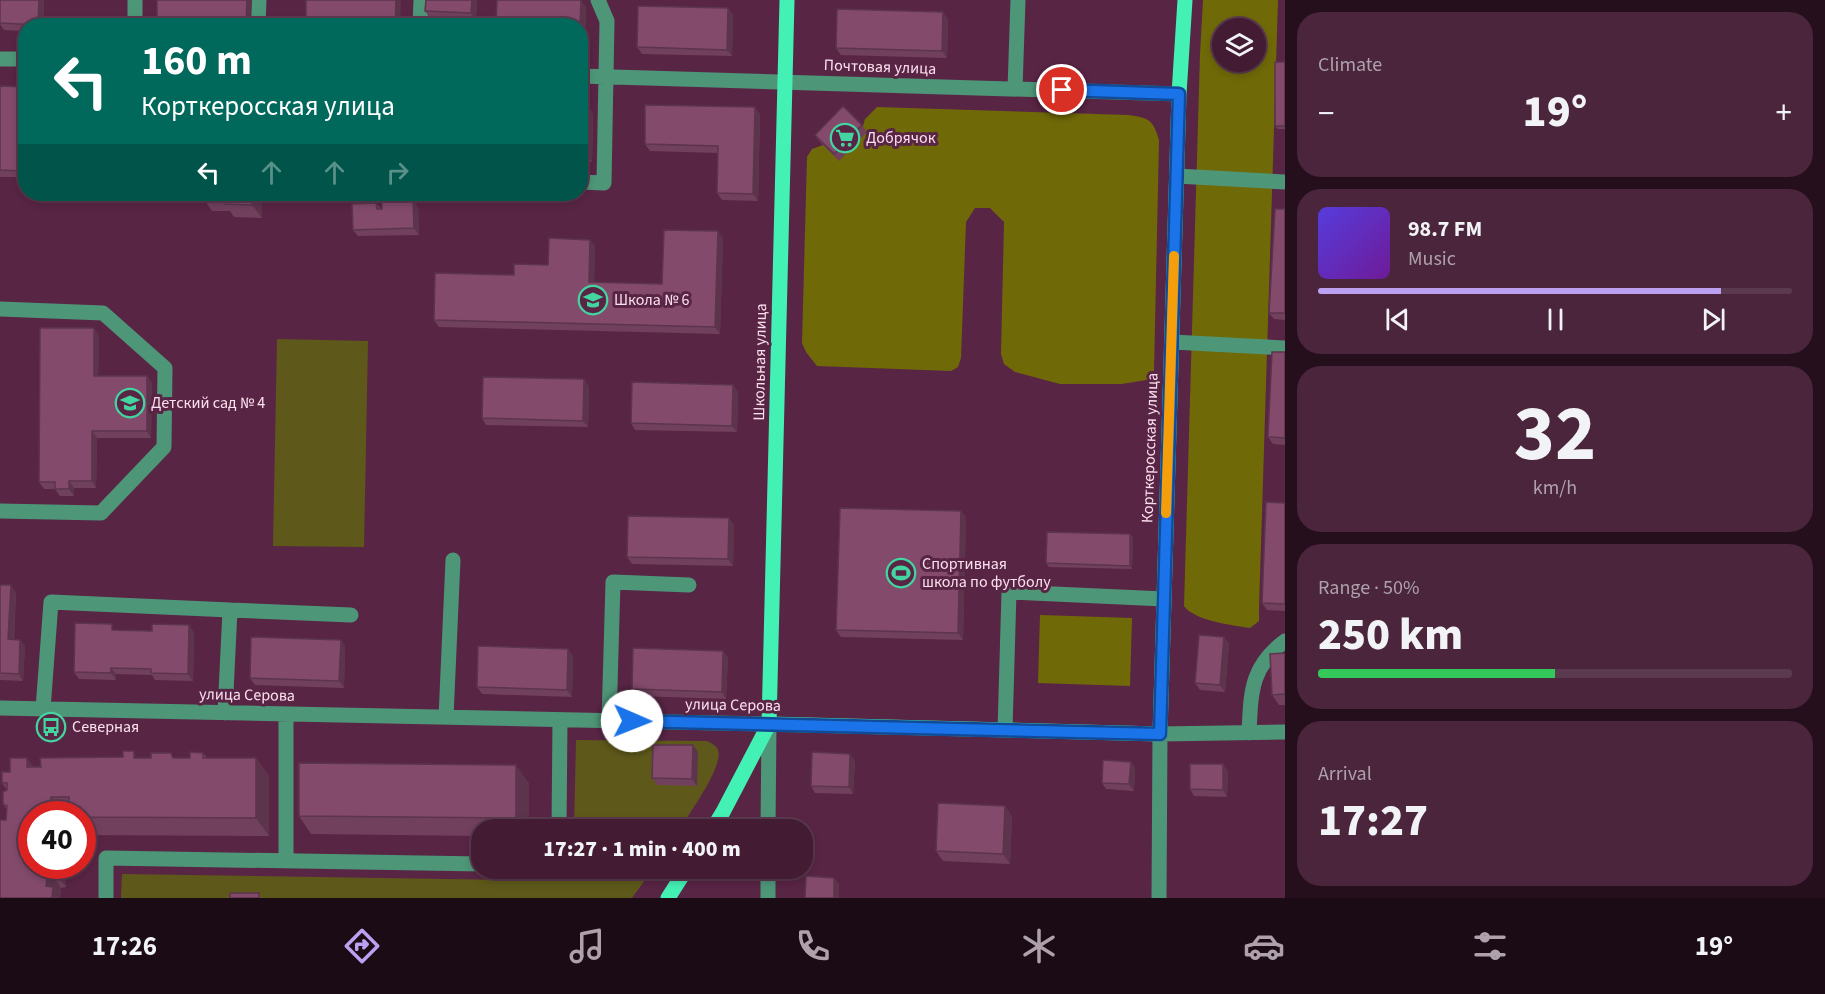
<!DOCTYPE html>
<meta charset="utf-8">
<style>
body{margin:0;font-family:"Source Sans 3",sans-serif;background:#4a253c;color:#f1f3f6;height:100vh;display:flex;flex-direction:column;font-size:22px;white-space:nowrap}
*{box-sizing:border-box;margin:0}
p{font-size:20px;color:#afa1ac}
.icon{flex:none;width:33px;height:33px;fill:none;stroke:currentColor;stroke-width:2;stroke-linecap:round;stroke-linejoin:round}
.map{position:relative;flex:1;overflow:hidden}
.side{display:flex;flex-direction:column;gap:12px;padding:12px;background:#250f1d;width:540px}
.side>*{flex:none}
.top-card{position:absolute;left:18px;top:18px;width:570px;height:183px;border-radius:24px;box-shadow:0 3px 9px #0003,0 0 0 2px #5b3a4f;background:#00695c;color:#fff;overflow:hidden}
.fabs{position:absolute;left:1212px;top:18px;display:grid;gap:12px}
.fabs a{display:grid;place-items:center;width:54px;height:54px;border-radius:50%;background:#431c34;box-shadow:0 3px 9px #0003,0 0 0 2px #5b3a4f;font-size:30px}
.speed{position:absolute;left:18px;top:801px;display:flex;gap:12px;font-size:30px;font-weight:700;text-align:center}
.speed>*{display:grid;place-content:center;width:78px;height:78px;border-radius:50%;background:#431c34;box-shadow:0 3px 9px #0003,0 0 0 2px #5b3a4f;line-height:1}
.speed .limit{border:9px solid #d22;background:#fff;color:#111}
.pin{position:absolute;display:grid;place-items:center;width:51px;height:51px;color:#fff;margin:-26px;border:3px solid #fff;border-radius:50%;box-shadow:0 2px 6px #0007}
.me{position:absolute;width:66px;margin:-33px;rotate:91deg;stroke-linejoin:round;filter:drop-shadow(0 0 4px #0008)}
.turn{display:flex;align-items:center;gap:21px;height:126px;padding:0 24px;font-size:27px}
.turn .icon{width:78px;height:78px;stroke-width:2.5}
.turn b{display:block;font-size:42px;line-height:51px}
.lanes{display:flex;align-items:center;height:57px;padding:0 24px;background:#0003;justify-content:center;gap:30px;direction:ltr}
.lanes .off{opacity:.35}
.big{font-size:45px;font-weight:800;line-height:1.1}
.side .tile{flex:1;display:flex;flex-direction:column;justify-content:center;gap:9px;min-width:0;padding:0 21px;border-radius:24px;background:#4a253c}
.side .dial{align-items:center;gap:0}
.dial b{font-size:78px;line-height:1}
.song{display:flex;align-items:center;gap:18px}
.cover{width:72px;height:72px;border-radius:9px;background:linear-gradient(135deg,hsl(250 70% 55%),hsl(280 70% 35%))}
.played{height:6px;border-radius:3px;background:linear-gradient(90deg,#bca0f2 85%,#5b3a4f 85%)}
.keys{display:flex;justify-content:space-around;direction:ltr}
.heat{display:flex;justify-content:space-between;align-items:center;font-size:33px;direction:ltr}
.charge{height:9px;border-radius:4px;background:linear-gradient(90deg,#34c759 50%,#5b3a4f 0)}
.trip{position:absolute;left:471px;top:819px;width:342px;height:60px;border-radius:24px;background:#431c34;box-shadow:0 3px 9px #0003,0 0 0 2px #5b3a4f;font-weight:800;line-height:60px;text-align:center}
.tabs{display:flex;height:96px;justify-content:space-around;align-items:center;background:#1b0b15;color:#afa1ac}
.tabs .icon{width:42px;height:42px}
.tabs .current{color:#bca0f2}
.tabs b{font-size:27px;color:#f1f3f6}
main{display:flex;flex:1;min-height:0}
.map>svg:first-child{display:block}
</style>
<main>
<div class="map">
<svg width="1285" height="898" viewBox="0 0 1285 898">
<rect width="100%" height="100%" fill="#592545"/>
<!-- green -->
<path fill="#5e591a" d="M277 339 368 341 364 547 273 546Z
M576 740 707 741C711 743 716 745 718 750 724 765 689 815 679 829L574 830Z
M574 869H653L632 898H121L122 874 573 881Z"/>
<!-- forest -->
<path fill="#706908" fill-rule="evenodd" d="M1203 0H1278L1259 608V621L1250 628C1232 625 1195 621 1184 606L1200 54ZM1222 28H1256V62H1222Z
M877 107 1128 115C1149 118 1153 119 1159 140L1154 371 1152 379 1122 384H1060L1015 372 1004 364 1001 354 1004 222 990 208H975L966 222 961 358 958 367 951 371 817 366 806 352 802 343 807 157 812 149 826 144 843 152 851 151 858 144 865 119Z
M1040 615 1132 618 1130 686 1038 683Z"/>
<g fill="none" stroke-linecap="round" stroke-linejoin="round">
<!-- minor -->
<path stroke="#4e9678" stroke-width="15" d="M135 26V0
M258 26 259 0
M420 26 421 0
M0 59H26
M580 76 1179 94
M1015 89 1018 0
M1177 176 1285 182
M580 182 604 183 607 21 598 0
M0 309 103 313 165 368 164 447 101 513 0 511
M1172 342 1285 348
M0 708 769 724 768 830
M43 709 51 602 230 610
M225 713 230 610 351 615
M446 717 453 560
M609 721 613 582 689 585
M1005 730 1009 592 1164 599
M1249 733C1251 693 1250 667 1285 641
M559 830 560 720
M286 861V714
M106 898V858L482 864
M768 898V868
M1159 898 1160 734 1285 732"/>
<!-- major -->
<path stroke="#44f1b4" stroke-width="15" d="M769 724 1160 734 1179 94 1185 0
M712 830 723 812 769 724 787 0
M668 898 687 868"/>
</g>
<!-- wall -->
<path fill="#71405d" d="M0 0H44L43 26H26V31L4 30 0 24Z
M426 0H477L476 20 430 18 425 11Z
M586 7 585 43H580V26Z
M728 8 733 15 732 56 642 54 637 47Z
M948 19 947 58 841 55 836 48Z
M1285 62V129H1278L1275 126Z
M0 86 26 87V177H0Z
M580 106 593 113 592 162H580Z
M760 114 758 201 722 200 717 193 718 153 650 151 645 144Z
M862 125 867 132 839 161 820 142 815 135Z
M203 194H262V218L234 217 230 211H212L203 198Z
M376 203 381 209 418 207 419 235 358 236 353 230Z
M1285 209V320L1274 319 1269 313Z
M723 238 720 334 439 327 434 320 514 275 548 265 590 240 595 246 594 282 662 284Z
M99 335 98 376H147L152 383 151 438H97L96 488H74V496H60L55 489H44L39 482Z
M1285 352V445L1273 444 1268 437Z
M589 386 588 427 486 425 482 418Z
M738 391 737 432 635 430 631 423Z
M1285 503V611L1267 610 1262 603Z
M961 511 966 518 963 640 841 637 836 630Z
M734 525 733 566 632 564 627 557Z
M1130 534 1133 538 1132 569 1049 567 1046 563Z
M0 585 16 592 14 639 20 640 25 646 23 681 0 680Z
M117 630 194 632 193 681 155 680 152 675 116 674V680L79 679 74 672Z
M1224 637 1229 644 1225 692 1200 690 1195 683Z
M345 646 344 688 255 685 250 678Z
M1285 653V705H1279L1272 695Z
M573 656 572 697 482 694 477 687Z
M728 657 726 699 637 696 632 689Z
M698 752 697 786 657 785 652 778Z
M203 753 207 758H256L269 776V836L82 835V814H32L66 874V887L61 888 60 897 0 898 7 810 3 804 7 790 2 783 10 772 33 767 139 758H190Z
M850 754 855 761 853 794 815 793 811 786Z
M1131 762 1135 768 1134 791 1106 789 1102 783Z
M1228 771 1227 797 1194 796 1190 789Z
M529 783V830H482V836L311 834 299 816Z
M1012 816 1010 864 943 861 936 851Z"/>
<!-- shaded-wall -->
<path fill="#5c344c" d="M39 0H44L43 26 38 25Z
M247 0H252L251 26H246Z
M396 0H400L401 1 400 26H395Z
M472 0H477L476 20 471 13Z
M581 0 586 7 585 43 580 37Z
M728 8 733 15 732 56 727 50Z
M943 12 948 19 947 58 942 51Z
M588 106 593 113 592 162 587 155Z
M755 107 760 114 758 201 753 194Z
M24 123 26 125V175L23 171Z
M253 194H262V218L252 205Z
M413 200 418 207 419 235 414 228Z
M718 231 723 238 720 334 715 327Z
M590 240 595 246 594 289 589 282Z
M94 328 99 335 98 383 94 376Z
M147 376 152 383 151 438 147 431Z
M584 379 589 386 588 427 583 421Z
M733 385 738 391 737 432 732 426Z
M92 431 97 438 96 488 92 481Z
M69 481 74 488V496L69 489Z
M961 511 966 518 963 640 958 633Z
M729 518 734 525 733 566 728 559Z
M1130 534 1133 538 1132 569 1130 566Z
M11 585 16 592 13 646 8 639Z
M189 625 194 632 193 681 188 674Z
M1224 637 1229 644 1225 692 1220 685Z
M20 640 25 646 23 681 19 674Z
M341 640 345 646 344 688 339 681Z
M568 649 573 656 572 697 567 690Z
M723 651 728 657 726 699 722 692Z
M111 668 116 674V680L111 673Z
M693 745 698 752 697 786 692 779Z
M850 754 855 761 853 794 849 787Z
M27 758 40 776 27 767Z
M256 758 269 776V836L256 818Z
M1131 762 1135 768 1134 791 1129 784Z
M1223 764 1228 771 1227 797 1223 790Z
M516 765 529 783V830H524L516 818Z
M51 797 63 814H51Z
M1005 806 1012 816 1010 864 1003 854Z
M53 866H62V868L66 874V887L53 869Z
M48 870 61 888 60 897 61 898H52L46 886Z
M834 878 839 884V898H834Z"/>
<!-- building -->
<path fill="#834a6c" stroke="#5c344c" stroke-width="1.5" d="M0 0H39L38 25 0 23Z
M157 0H247L246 26H157Z
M306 0H396L395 26H306Z
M426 0H472L471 13 425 11Z
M497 0H581L580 26H496Z
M638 6 728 8 727 50 637 47Z
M837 9 943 12 942 51 836 48Z
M1275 62H1285V126H1275Z
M0 86 26 87V123H24L23 171 0 170Z
M645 105 755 107 753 194 717 193 718 146 645 144Z
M580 106H588L587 155H580Z
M843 106 862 125 834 154 815 135Z
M203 194H253L252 205 225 204V198H203Z
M413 200 414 228 353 230 352 204 376 203 377 209H382V201Z
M1275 209H1285V313H1269Z
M664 230 718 231 715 327 434 320 435 273 514 275V264L548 265 549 238 590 240 589 282 662 284Z
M40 328H94V376H147V431H92V481H69V489H55V482H39Z
M1272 352H1285V438L1268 437Z
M483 377 584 379 583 421 482 418Z
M632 382 733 385 732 426 631 423Z
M1266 502 1285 503V604L1262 603Z
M840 508 961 511 958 633 836 630Z
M628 516 729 518 728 559 627 557Z
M1047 532 1130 534V566L1046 563Z
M0 585H11L8 639 20 640 19 674 0 673Z
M75 623 112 624V630L152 631V624L189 625 188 674 151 673V669L111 668V673L74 672Z
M1199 635 1224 637 1220 685 1195 683Z
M251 637 341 640 339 681 250 678Z
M478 646 568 649 567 690 477 687Z
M633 648 723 651 722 692 632 689Z
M1285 653V694L1272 695 1270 654Z
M653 745H693L692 779 652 778Z
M123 751H134V758H151V753H171L173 758H190V752L203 753V758H256V818L82 817V814H69V797H51V814H32V866H53V869L48 870 46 886 53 887 52 898H0V820H6L7 806 3 804V792L7 790V783H2V772H10V758H27V767H41L40 758 123 757Z
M812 752 850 754 849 787 811 786Z
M1103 760 1131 762 1129 784 1102 783Z
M299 763 516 765V818L299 816Z
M1190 764H1223V790L1190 789Z
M938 803 1005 806 1003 854 936 851Z
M806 876 834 878V898H805Z
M230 893H259V898H230Z"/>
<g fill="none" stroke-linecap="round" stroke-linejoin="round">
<!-- route casing -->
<g stroke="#114b97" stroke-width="15">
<path id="route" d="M632 721 1160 734 1179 94 1062 90"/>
</g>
<!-- route -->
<use href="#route" stroke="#1a73e8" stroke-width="10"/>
<!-- slow -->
<path stroke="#f59e0b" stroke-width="10" d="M1166 513 1174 256"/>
</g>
<!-- icons -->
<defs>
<g id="supermarket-ring" transform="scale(1.5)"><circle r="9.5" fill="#592545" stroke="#43d4a0" stroke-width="1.5"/><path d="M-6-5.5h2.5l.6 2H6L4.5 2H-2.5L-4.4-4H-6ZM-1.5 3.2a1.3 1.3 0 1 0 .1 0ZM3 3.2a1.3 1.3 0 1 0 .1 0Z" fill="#43d4a0"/></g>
<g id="school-ring" transform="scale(1.5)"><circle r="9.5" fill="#592545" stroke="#43d4a0" stroke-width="1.5"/><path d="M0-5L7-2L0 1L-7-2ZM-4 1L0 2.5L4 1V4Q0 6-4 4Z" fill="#43d4a0"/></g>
<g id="stadium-ring" transform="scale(1.5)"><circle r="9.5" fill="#592545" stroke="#43d4a0" stroke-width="1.5"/><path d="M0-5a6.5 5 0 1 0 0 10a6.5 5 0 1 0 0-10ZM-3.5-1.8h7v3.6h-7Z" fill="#43d4a0"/></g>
<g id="bus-ring" transform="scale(1.5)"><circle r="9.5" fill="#592545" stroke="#43d4a0" stroke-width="1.5"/><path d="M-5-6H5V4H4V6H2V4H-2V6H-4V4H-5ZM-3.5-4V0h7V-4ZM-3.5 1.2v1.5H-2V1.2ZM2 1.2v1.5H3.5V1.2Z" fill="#43d4a0"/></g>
</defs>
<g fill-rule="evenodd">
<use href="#supermarket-ring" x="845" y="138"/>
<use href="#school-ring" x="593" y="300"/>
<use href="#school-ring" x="130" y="403"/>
<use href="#stadium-ring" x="901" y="573"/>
<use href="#bus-ring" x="51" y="727"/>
</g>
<g text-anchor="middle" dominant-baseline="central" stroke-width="6" stroke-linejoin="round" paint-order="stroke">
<!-- street labels -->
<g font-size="16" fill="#fbe0ee" stroke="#592545">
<text transform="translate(880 67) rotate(2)">Почтовая улица</text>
<text transform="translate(760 362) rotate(-89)">Школьная улица</text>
<text transform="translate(1150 448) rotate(-88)">Корткеросская улица</text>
<text transform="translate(247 695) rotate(1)">улица Серова</text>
<text transform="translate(733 705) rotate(1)">улица Серова</text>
</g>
<!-- poi labels -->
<g font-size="16" fill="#fbe0ee" stroke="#592545" text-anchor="start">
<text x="866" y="138">Добрячок</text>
<text x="614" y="300">Школа № 6</text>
<text x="151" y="403">Детский сад № 4</text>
<text x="922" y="564">Спортивная<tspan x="922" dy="18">школа по футболу</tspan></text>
<text x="72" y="727">Северная</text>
</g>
</g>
</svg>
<div class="fabs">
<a><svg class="icon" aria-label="layers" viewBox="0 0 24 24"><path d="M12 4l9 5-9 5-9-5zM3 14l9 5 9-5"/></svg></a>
</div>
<div class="speed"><div class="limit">40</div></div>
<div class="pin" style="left:1062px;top:90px;background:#d93025"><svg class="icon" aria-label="arrive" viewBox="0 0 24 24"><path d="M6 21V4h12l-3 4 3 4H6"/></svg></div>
<svg class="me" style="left:632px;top:721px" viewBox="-20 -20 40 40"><circle r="19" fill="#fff"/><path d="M0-13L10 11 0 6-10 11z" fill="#1a73e8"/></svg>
<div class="trip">17:27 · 1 min · 400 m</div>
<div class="top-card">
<div class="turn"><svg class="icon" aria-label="left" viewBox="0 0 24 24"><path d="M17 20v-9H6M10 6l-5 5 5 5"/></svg><div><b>160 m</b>Корткеросская улица</div></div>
<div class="lanes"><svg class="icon" aria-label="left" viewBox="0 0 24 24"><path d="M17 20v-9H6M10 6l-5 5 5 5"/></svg><svg class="icon off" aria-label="ahead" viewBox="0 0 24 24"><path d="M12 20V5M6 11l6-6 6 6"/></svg><svg class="icon off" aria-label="ahead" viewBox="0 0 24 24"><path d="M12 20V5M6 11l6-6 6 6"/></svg><svg class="icon off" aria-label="right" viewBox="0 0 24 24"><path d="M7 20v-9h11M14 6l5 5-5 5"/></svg></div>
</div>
</div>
<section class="side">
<div class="tile"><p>Climate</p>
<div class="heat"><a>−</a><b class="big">19°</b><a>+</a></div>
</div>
<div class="tile">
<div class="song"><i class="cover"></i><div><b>98.7 FM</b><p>Music</p></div></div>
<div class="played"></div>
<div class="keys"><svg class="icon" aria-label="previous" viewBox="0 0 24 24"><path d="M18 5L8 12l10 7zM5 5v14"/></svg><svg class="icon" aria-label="pause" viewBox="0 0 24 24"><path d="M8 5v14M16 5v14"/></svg><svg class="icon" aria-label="next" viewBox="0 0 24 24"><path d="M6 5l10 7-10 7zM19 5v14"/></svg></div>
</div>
<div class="tile dial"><b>32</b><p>km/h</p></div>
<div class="tile"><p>Range · 50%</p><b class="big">250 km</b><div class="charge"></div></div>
<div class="tile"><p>Arrival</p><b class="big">17:27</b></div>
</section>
</main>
<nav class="tabs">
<b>17:26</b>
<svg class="icon current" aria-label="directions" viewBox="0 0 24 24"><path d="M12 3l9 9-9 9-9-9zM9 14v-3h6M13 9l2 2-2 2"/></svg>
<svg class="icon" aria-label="music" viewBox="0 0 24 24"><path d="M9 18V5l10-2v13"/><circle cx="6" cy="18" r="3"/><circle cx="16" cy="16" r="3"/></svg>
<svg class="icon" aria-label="phone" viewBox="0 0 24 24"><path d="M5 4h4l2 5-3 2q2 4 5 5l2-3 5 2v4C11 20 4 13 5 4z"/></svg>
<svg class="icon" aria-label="climate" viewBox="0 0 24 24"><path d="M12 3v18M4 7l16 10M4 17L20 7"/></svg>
<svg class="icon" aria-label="car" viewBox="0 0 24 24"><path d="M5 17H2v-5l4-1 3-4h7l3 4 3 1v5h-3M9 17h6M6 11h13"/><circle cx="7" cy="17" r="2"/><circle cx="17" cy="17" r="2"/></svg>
<svg class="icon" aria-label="filters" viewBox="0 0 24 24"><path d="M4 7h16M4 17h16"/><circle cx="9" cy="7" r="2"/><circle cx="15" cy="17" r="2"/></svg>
<b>19°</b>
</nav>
